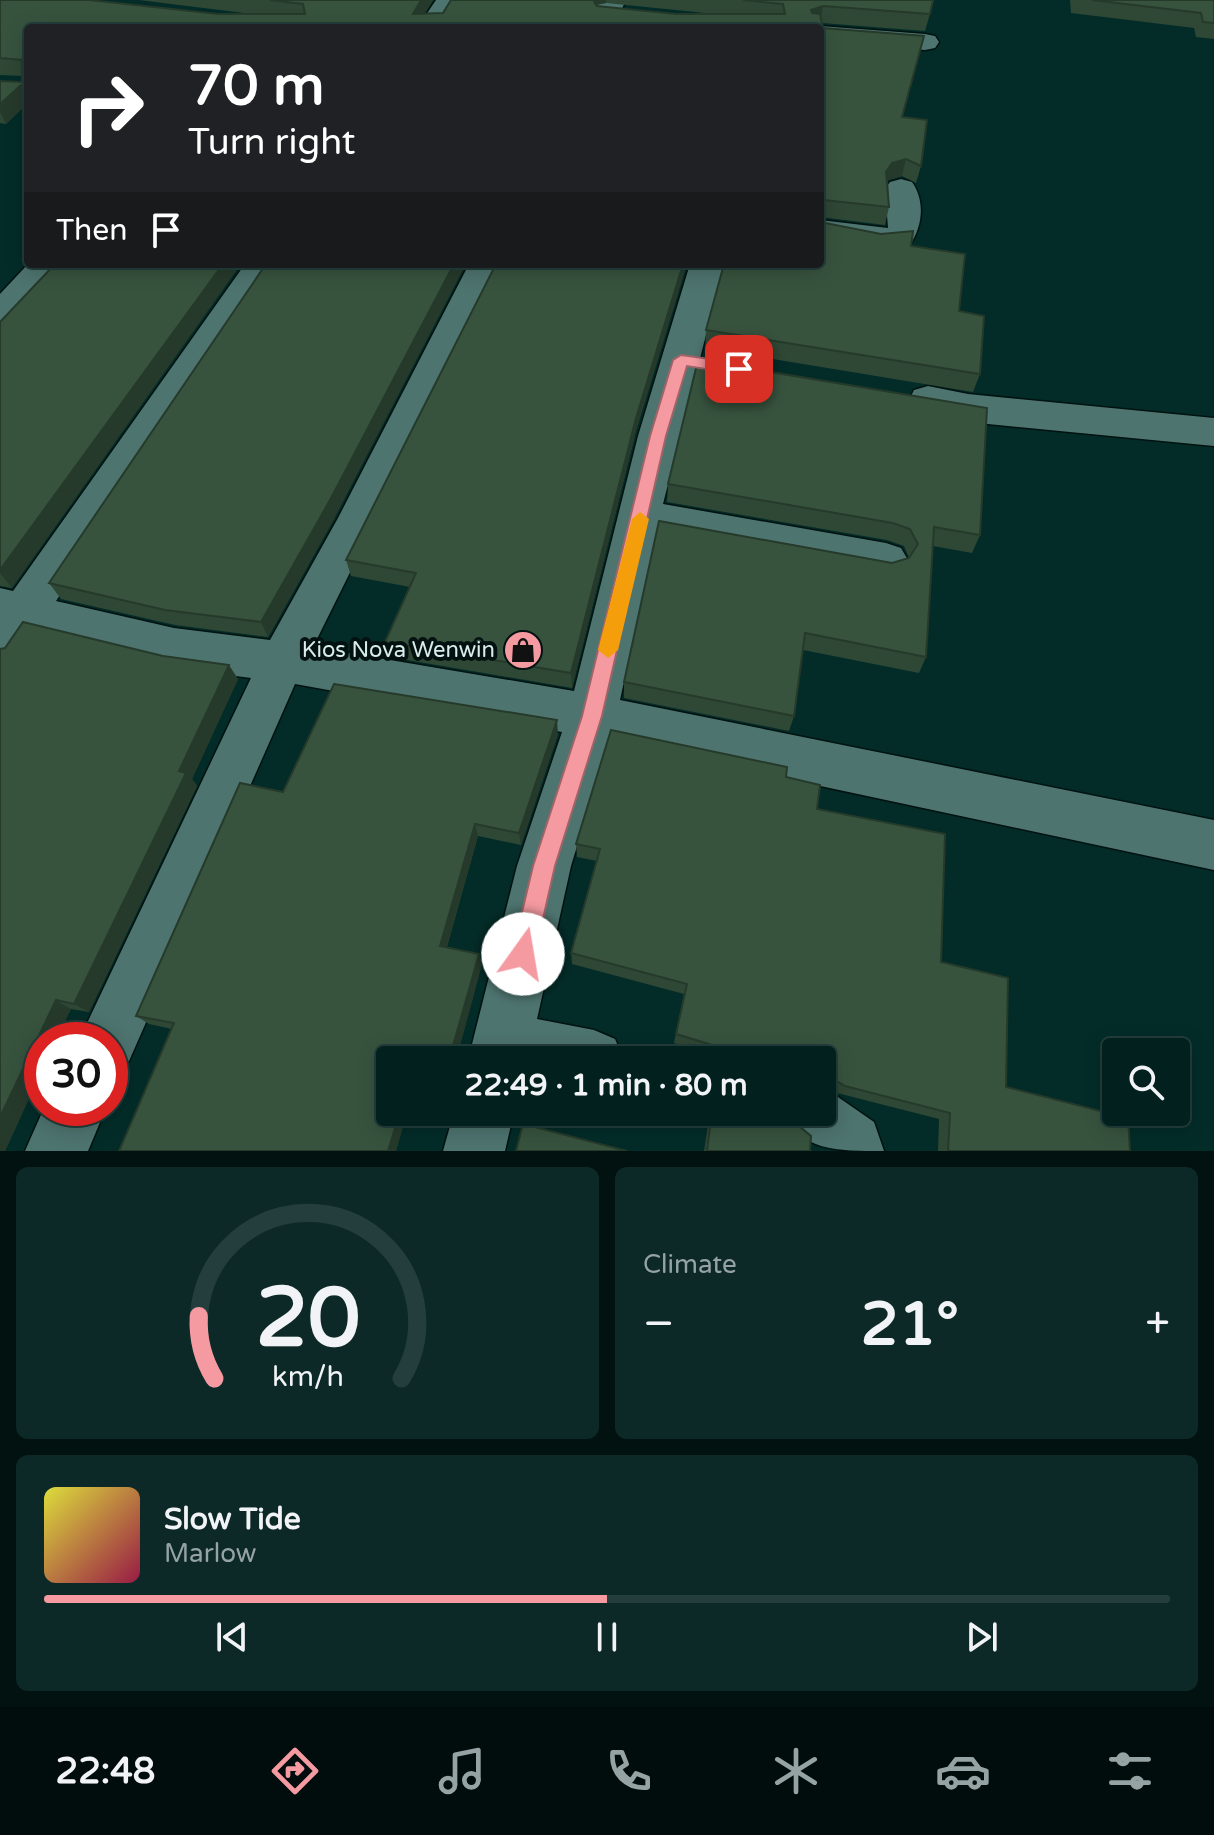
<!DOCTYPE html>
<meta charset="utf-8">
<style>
body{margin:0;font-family:"Varela Round",sans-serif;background:#0c2927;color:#f1f3f6;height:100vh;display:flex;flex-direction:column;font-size:30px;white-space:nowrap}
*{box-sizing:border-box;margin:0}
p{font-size:26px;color:#96a3a4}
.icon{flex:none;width:44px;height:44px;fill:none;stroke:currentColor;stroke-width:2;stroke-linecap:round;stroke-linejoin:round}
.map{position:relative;height:1151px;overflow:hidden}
.sheet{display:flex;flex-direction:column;gap:16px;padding:16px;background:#011210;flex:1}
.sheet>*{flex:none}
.banner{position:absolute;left:24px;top:24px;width:800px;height:244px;border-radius:8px;box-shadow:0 4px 20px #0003,0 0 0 2px #233e3c;background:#202124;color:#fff;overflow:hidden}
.fabs{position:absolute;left:1102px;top:1038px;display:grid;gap:16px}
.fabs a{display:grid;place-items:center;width:88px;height:88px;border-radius:8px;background:#02211e;box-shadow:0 4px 20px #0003,0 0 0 2px #233e3c;font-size:40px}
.speed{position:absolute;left:24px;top:1022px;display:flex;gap:16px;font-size:40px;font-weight:700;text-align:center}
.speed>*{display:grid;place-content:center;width:104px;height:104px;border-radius:50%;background:#02211e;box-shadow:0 4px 20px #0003,0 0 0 2px #233e3c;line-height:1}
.speed .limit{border:12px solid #d22;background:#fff;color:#111}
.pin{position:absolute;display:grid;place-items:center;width:68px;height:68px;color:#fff;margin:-34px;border-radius:16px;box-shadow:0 4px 12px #0006}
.me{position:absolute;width:88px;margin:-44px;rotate:13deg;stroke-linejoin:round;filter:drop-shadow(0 0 6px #0008)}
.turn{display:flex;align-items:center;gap:28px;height:168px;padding:0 32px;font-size:36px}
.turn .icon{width:104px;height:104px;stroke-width:2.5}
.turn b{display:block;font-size:56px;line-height:68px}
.then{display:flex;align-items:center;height:76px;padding:0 32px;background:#0003;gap:16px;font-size:30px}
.big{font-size:60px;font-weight:700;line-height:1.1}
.sheet .tile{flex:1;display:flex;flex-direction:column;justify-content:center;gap:12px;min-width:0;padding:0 28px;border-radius:12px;background:#0c2927}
.sheet .dial{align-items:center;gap:0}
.dial svg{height:208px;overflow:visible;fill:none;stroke:#233e3c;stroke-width:7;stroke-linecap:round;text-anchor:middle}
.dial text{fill:#f1f3f6;stroke:none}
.song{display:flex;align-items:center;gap:24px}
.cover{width:96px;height:96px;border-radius:12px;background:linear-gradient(135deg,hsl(60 70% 55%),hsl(340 70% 35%))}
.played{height:8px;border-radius:4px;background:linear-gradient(90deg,#f49aa0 50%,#233e3c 50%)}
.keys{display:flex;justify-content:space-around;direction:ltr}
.heat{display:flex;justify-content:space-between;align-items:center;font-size:44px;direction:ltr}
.sheet .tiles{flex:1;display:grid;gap:16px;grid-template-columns:1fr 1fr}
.tile:last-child{grid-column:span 2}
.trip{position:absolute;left:376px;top:1046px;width:460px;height:80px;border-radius:8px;background:#02211e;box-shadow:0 4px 20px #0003,0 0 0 2px #233e3c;font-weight:700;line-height:80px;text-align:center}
.tab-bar{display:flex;height:128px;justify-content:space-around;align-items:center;background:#010d0c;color:#96a3a4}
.tab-bar .icon{width:56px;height:56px}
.tab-bar .current{color:#f49aa0}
.tab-bar b{font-size:36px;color:#f1f3f6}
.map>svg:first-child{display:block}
</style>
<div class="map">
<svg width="1214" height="1151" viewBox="0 0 1214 1151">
<rect width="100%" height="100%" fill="#032c28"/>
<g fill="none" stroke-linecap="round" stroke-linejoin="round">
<!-- street casing -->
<g stroke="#001311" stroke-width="3">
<path id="street" d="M436 0H462L443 28H417Z
M600 0H626L613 28H587Z
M820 26 925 34 935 36 939 42 935 48 925 50 820 42V28H811Z
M901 179 912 182C926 202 922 227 910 245L877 249 820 240V220L888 228 885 189 890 182Z
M28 264H64L13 324 0 328V294Z
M245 264H280L56 601 174 628 270 640 338 518 469 264H503L313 647 574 691 638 436 690 264H724L663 504 886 543 901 548 908 560 901 572 886 577 656 535 620 700 1214 820V870L609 741 571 866 537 1019 594 1030 615 1039 624 1060H468L517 866 562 732 295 684 129 1061 110 1068V1040H79L251 678 174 668 34 634 16 661 0 667V588L13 591Z
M928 386 968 394 1214 418V446L968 422 914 410 909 400 914 390Z
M822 1086 874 1122 884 1151C835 1151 802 1151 781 1112H822Z
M44 1108H106L88 1151H25Z
M454 1112H514L505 1151H443Z"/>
</g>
<!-- street -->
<use href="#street" fill="#4e746f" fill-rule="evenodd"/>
</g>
<!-- wall -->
<path fill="#2f4735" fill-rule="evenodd" d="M0 0 218 14H252L139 0H433L425 13H443L451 0H934L925 31 822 23 823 28 902 117 921 166 916 183 902 176 888 180 889 207 885 225 820 217V222L911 246 959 311 980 374 973 392 705 348 706 330 820 264 28 28V103L6 124 0 123V81L22 82V76L0 75ZM606 3 715 14H676L597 6 596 5Z
M1070 0H1214V39L1196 37 1194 28 1071 13Z
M0 322 12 588 0 586Z
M635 435 572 688 390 657 385 642 410 587 351 576 346 560Z
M668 484 980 535 972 553 933 546 926 657 919 673 803 650 794 716 789 731 624 698V682L892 563 909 558 904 546 887 540 667 502Z
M335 517 268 637 175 625 61 599 49 583Z
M0 649 238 679 192 779 197 786 89 1012 71 1009 56 1040H42V1070L5 1151H0Z
M558 734 521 845 478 836 447 947 479 954 482 964 456 1060H390L407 1112 396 1151H119L172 1029 149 1024 136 1016 283 792Z
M786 777 817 809 941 962 1006 1087 1130 1151H938L939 1119 837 1093 823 1084 822 1085V1060H718V1057L674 1043 684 994 572 964 571 953 597 861 577 857 576 844Z
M710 1112H788L810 1151H704Z"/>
<!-- shaded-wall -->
<path fill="#263a2b" d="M421 0H433L416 28 413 14Z
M590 0H606V3L596 5Z
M823 6 820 23 809 26 811 10Z
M21 85 28 100V103L6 124 0 112V104Z
M906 159 902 176 888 180 882 189 886 172 892 163Z
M223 264H241L12 588 0 573V570Z
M454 264H466L335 517 268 637 261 622Z
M683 264H687L635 435 572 688 571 673 636 418Z
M229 665 238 679 192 779 197 786 89 1012 74 1004 179 771Z
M557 720 558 734 521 845 519 833Z
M475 824 478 836 444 956 440 946Z
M479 954 482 964 456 1060H449Z
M56 1000 71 1009 56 1040H42V1070L5 1151H0V1117Z
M400 1112H407L396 1151H388Z"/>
<!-- building -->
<path fill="#37533e" stroke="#263a2b" stroke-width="2" d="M0 0H89L218 14H305L303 4 270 0H421L413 14 443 13 451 0H593L597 6 676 14H785L783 4 743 0H933L930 14 823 6 811 10 812 13 820 14 823 28 924 36 902 117 927 120 921 166 906 159 892 163 886 172 889 207 824 200 820 203V222L881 234 913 231 911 246 965 254 959 311 984 316 980 374 706 330 724 264H820V28H28V86L21 85 0 104V81L22 82V60L0 58Z
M1092 0H1214V23L1203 22 1201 13Z
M55 264H223L0 570V322Z
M266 264H454L330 500 261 622 165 610 49 583Z
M496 264H683L636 418 571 673 385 642 416 573 346 560Z
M698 360 987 408 980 535 934 527 926 657 805 633 794 716 624 682 659 521 892 563 909 558 918 544 910 529 893 523 668 484Z
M23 622 163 656 229 665 179 771 186 773 74 1004 56 1000 0 1117V649L5 648Z
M334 684 557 720 519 833 475 824 440 946 479 954 449 1060H390V1112H400L388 1151H119L174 1023 136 1016 240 783 283 792Z
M611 730 787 767 786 777 820 785 817 809 945 834 941 962 1008 978 1006 1087 1128 1118 1130 1151H948L950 1113 845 1086 828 1076 826 1081 822 1080V1060H720L722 1048 676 1034 687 984 571 953 600 849 576 844Z
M712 1112H788L793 1121 811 1136 810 1151H707Z
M523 1124 627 1151H516Z"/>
<!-- route -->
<path fill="#f49aa0" stroke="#9f6468" stroke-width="2" d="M681 355 739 363 747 369 739 374 687 366 666 436 602 716 555 866 535 954 532 962 523 966 515 962 512 954 533 866 582 716 650 436 673 360Z"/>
<!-- slow -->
<path fill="#f59e0b" d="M640 512 649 519 618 650 608 658 598 650 632 519Z"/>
<!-- icons -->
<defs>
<g id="shop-disc" transform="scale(2)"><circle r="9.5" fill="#f49aa0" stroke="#031210"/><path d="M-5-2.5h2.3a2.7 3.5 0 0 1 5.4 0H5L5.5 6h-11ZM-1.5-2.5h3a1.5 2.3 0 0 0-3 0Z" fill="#111"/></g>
</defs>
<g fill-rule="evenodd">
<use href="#shop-disc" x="523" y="650"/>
</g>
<g text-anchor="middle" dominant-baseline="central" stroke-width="8" stroke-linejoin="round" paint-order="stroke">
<!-- poi labels -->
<g font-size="22" fill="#d9edea" stroke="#031210" text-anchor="end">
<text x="495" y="650">Kios Nova Wenwin</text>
</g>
</g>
</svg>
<div class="fabs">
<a><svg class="icon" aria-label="search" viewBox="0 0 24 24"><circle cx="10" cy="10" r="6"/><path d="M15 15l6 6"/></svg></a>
</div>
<div class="speed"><div class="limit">30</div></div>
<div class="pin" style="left:739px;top:369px;background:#d93025"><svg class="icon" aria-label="arrive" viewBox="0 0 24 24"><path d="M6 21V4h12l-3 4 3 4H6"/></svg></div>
<svg class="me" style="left:523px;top:954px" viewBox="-20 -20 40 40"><circle r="19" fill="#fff"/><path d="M0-13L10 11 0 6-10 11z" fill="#f49aa0"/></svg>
<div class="trip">22:49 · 1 min · 80 m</div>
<div class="banner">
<div class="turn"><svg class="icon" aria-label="right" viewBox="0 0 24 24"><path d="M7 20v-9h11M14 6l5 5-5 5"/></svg><div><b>70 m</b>Turn right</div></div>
<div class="then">Then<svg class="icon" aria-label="arrive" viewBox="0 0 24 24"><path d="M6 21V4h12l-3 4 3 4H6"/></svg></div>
</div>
</div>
<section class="sheet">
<div class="tiles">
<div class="tile dial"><svg viewBox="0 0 100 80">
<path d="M14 69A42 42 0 1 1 86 69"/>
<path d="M14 69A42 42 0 0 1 8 45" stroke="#f49aa0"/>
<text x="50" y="56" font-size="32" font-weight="700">20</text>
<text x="50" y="72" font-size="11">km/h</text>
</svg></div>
<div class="tile"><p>Climate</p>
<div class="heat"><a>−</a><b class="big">21°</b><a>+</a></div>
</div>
<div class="tile">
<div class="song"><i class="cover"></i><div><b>Slow Tide</b><p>Marlow</p></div></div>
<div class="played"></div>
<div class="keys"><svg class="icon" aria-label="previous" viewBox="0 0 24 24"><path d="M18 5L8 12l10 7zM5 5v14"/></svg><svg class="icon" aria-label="pause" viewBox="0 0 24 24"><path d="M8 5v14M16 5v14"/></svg><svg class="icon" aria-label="next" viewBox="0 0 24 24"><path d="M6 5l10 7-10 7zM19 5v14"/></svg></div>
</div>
</div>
</section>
<nav class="tab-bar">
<b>22:48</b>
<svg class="icon current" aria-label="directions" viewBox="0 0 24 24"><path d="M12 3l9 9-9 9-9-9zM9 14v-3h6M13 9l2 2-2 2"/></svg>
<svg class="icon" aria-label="music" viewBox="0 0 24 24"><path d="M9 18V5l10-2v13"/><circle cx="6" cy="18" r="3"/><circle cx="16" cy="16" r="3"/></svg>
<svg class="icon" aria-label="phone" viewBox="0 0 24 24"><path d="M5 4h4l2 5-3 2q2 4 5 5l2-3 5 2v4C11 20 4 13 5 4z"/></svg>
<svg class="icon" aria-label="climate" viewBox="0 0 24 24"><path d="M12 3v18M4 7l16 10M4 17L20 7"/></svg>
<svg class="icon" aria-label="car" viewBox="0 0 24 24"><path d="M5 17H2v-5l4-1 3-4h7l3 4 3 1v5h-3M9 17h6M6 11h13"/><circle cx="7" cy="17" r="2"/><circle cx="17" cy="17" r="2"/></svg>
<svg class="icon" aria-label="filters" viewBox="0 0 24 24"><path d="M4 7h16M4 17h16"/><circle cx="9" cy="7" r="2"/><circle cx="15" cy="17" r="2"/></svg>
</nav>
